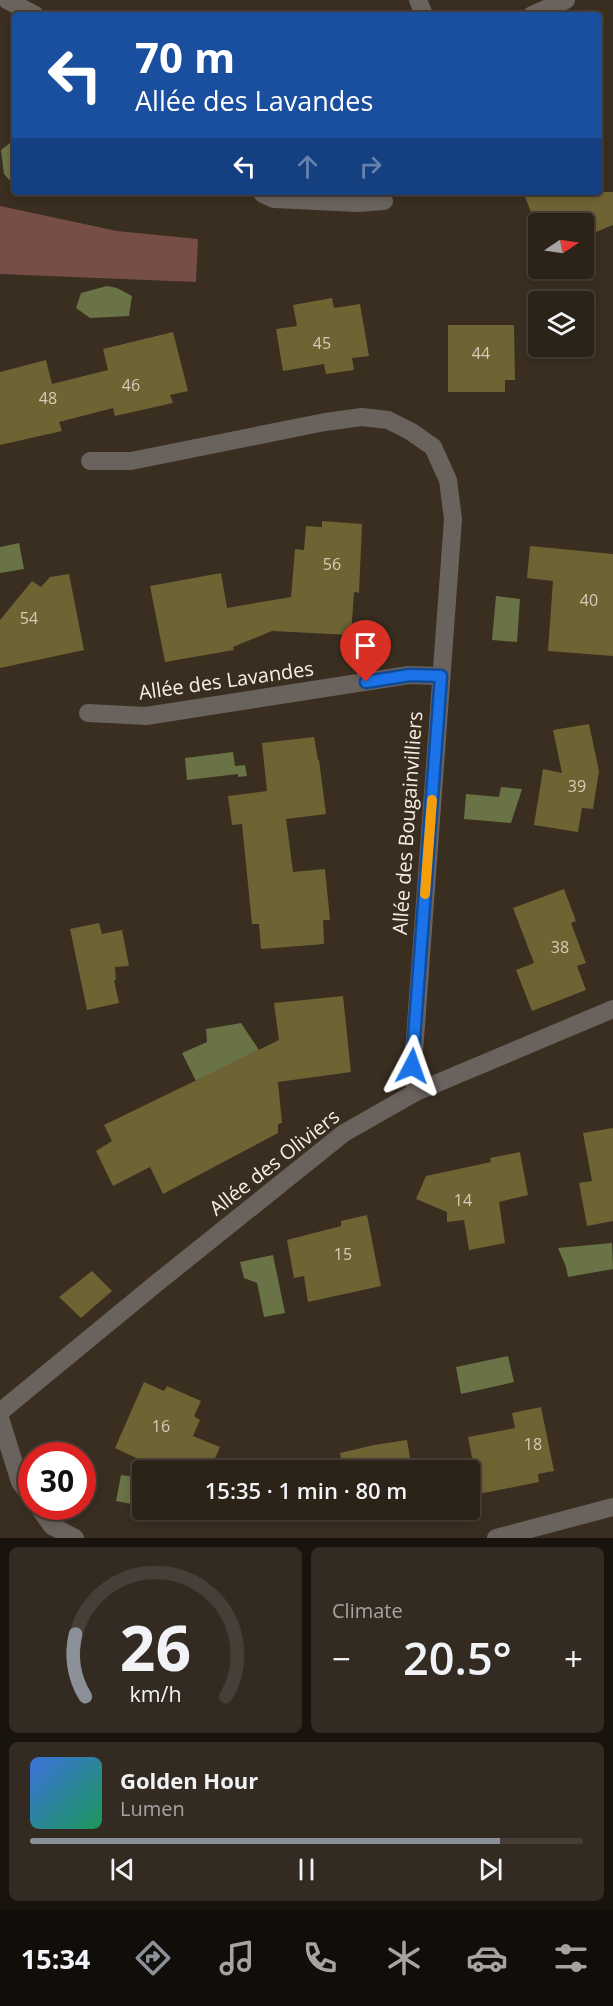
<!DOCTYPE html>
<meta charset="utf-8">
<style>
body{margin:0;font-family:"Open Sans",sans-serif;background:#332a21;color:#f1f3f6;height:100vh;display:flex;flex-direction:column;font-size:22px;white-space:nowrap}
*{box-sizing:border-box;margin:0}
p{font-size:20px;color:#a6a4a2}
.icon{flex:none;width:33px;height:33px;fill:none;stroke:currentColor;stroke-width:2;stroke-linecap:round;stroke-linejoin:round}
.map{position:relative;height:1538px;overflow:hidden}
.sheet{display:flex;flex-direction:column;gap:9px;padding:9px;background:#18130d;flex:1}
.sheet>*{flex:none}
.hud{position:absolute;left:12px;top:12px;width:590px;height:183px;border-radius:6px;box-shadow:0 3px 9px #0003,0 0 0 2px #473f37;background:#1a4fa0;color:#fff;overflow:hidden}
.needle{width:39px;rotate:77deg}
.fabs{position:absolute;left:528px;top:213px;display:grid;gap:12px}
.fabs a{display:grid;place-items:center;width:66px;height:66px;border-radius:6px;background:#2b2218;box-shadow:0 3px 9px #0003,0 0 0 2px #473f37;font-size:30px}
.speed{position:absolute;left:18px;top:1442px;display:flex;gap:12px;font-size:30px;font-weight:700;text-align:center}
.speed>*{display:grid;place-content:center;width:78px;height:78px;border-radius:50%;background:#2b2218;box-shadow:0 3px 9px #0003,0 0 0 2px #473f37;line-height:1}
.speed .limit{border:9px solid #d22;background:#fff;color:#111}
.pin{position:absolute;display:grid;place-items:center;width:51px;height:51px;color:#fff;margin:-62px -26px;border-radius:50% 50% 50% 0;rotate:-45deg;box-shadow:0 0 6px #0007}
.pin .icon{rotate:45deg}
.me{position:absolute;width:66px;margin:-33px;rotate:4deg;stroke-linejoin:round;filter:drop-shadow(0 0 4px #0008)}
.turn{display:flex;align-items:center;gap:21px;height:126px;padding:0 24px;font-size:27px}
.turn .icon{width:78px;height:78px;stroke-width:2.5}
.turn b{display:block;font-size:42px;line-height:51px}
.lanes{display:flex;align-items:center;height:57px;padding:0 24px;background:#0003;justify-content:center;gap:30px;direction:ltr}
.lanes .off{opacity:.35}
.big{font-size:45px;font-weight:600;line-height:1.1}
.sheet .card{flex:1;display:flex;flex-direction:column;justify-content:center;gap:9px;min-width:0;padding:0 21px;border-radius:9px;background:#332a21}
.sheet .dial{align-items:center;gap:0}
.dial svg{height:156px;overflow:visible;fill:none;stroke:#473f37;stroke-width:7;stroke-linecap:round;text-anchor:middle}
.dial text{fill:#f1f3f6;stroke:none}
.song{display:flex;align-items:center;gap:18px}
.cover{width:72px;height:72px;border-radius:9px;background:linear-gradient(135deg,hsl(220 70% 55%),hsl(150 70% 35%))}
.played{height:6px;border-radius:3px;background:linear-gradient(90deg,#8c9099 85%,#473f37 85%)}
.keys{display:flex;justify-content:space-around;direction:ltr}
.heat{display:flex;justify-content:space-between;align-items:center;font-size:33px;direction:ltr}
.sheet .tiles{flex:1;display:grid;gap:9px;grid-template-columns:1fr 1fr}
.card:last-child{grid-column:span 2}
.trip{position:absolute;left:132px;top:1460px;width:348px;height:60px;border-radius:6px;background:#2b2218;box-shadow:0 3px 9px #0003,0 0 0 2px #473f37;font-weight:600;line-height:60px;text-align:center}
.tabs{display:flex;height:96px;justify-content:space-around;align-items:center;background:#110e0a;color:#a6a4a2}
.tabs .icon{width:42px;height:42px}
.tabs .active{color:#8c9099}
.tabs b{font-size:27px;color:#f1f3f6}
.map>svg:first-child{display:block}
</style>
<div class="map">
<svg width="613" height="1538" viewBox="0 0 613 1538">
<rect width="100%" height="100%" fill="#392e20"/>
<!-- green -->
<path fill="#764e46" d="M0 206 117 231 198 239 196 282 0 274Z"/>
<!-- water -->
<path fill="#697345" d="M15 139V183H12L4 174 1 150Z
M107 286 117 288 132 296 129 316 90 318 76 308 81 293Z
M19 543 24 569 0 573V547Z
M496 596 520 599 517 642 492 640Z
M233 752 235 766 245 765 247 776 238 777V774L187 780 185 758Z
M501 787 522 789 511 823 464 819 466 794 499 797Z
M241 1023 259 1050 196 1081 182 1053 207 1042 206 1029Z
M612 1243 613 1269 568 1277 566 1267 558 1248Z
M273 1255 285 1313 264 1317 257 1283 244 1278 240 1262Z
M508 1356 514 1382 461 1394 456 1367Z
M121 1475 142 1478V1506L116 1501Z"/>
<!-- building -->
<path fill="#6e6333" d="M523 192H613V225L584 237V224H538V230Z
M332 298 334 308 360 304 369 356 352 358 354 370 326 374 324 364 283 371 276 329 297 326 293 305Z
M448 325H514L515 380H505V392H448Z
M173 332 188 391 170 395 173 403 115 416 113 408 59 422 62 431 0 445V372L46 360 52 384 108 370 103 349Z
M322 521 362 524 359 593 354 592 351 635 272 631 233 647 234 650 165 662 150 586 221 573 227 608 291 597 295 549 304 550 306 526 322 527Z
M530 546 613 554V656L548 651 553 581 527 578Z
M69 574 84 650 0 668V620L32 581 41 587 50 577Z
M589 724 599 771 593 809 582 808 578 832 534 825 543 769 562 773 553 730Z
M314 737 318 760H319L326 814 286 819 293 872 325 869 330 920H323L324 944 261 949 259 924H252L242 824 232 825 228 796 267 791 262 743Z
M564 889 576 921 571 923 586 963 577 966 586 990 532 1011 516 970 534 963 513 908Z
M99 923 102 934 122 930 129 966 115 967 116 980H114L119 1003 87 1010 70 929Z
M343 996 351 1072 278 1082 282 1123 278 1124V1133L163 1194 150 1167 113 1186 96 1151 112 1141 104 1125 279 1040 274 1003Z
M613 1128V1221L587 1226 579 1183 592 1181 583 1133Z
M520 1152 528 1195 499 1202 505 1243 469 1250 464 1220 447 1222V1212L416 1199 426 1176 491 1162 490 1158Z
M367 1215 381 1286 308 1302 304 1276 294 1278 287 1240 341 1226V1221Z
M92 1271 112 1291 81 1318 59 1297Z
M144 1382 164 1391 167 1386 201 1401 194 1416 200 1420 193 1436 220 1447 210 1470H162L115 1448Z
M541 1407 554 1471 538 1474 539 1482 479 1494 468 1437 515 1428 512 1413Z
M407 1440 412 1470H343L340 1453 374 1445Z"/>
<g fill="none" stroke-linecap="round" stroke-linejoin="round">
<!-- minor -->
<path stroke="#6a625d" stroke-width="18" d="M7 0 35 15
M418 0 424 15
M532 15 566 0
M263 192V194L274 199 358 203 384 201
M90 461H131L325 422 362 417 388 420 410 431 433 447 448 480 453 519 413 1066 416 1092
M88 713 146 716 409 675 441 676
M0 1412 158 1282 344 1133 416 1092 613 1009
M0 1418 20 1482 32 1498
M38 1506 52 1526 75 1538
M496 1538 613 1507"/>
</g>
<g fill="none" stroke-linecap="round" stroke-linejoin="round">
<!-- route casing -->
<g stroke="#114b97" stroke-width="15">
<path id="route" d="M366 682 410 675 441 676 412 1066"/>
</g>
<!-- route -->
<use href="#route" stroke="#1a73e8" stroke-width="10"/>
<!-- slow -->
<path stroke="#f59e0b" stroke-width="10" d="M425 894 432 800"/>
</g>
<g text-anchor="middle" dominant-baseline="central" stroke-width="4.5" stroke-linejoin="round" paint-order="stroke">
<!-- number labels -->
<g font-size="16" fill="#d5cdba">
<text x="322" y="343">45</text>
<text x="481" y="353">44</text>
<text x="131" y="385">46</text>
<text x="48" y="398">48</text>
<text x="332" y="564">56</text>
<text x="589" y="600">40</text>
<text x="29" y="618">54</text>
<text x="577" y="786">39</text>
<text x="560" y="947">38</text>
<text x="463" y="1200">14</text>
<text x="343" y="1254">15</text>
<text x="161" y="1426">16</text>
<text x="533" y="1444">18</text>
</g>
<!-- street labels -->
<g font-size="20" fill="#f7f0e7" stroke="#392e20">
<text transform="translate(226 680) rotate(-8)">Allée des Lavandes</text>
<text transform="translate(407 823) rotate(-86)">Allée des Bougainvilliers</text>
<text transform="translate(274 1162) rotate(-38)">Allée des Oliviers</text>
</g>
</g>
</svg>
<div class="fabs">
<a><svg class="needle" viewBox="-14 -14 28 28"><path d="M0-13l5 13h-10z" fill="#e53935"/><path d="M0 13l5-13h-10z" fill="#a6a4a2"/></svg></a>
<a><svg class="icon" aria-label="layers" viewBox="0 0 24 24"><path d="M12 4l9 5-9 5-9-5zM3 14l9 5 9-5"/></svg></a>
</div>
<div class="speed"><div class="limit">30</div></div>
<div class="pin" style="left:366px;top:682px;background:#d93025"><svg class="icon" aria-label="arrive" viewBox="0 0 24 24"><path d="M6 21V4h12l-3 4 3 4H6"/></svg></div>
<svg class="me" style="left:412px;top:1066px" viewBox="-20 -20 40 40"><path d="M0-17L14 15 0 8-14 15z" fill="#1a73e8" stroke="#fff" stroke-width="4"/></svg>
<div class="trip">15:35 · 1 min · 80 m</div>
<div class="hud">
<div class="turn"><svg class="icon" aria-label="left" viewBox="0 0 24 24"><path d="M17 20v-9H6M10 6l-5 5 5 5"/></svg><div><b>70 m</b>Allée des Lavandes</div></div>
<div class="lanes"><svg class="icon" aria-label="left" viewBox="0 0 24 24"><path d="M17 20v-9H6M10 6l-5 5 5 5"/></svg><svg class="icon off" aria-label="ahead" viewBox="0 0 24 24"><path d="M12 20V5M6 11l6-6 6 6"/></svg><svg class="icon off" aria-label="right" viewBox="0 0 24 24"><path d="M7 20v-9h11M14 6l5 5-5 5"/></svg></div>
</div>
</div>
<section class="sheet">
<div class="tiles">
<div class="card dial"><svg viewBox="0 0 100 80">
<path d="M14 69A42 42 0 1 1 86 69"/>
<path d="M14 69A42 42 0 0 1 9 37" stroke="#8c9099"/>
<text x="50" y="56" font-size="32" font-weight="700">26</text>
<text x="50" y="72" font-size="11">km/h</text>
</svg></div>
<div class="card"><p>Climate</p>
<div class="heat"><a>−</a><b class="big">20.5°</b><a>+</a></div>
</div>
<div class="card">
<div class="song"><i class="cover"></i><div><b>Golden Hour</b><p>Lumen</p></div></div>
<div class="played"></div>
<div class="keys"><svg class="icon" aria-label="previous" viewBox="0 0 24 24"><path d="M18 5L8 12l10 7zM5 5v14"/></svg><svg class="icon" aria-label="pause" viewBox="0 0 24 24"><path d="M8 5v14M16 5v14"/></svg><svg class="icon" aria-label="next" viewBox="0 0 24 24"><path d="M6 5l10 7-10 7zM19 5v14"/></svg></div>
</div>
</div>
</section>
<nav class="tabs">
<b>15:34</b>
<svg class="icon active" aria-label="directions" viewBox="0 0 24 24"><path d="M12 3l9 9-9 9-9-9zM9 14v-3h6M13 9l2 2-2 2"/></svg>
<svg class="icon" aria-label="music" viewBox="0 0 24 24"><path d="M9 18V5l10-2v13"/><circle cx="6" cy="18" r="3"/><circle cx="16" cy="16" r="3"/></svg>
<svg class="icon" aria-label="phone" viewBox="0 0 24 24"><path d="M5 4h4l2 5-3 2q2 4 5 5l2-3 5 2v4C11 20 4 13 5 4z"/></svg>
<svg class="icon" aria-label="climate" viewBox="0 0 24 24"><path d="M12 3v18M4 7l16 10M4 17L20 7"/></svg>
<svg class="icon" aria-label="car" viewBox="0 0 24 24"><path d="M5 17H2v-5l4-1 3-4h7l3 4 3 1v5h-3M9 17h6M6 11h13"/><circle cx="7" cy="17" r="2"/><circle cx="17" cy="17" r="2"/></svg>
<svg class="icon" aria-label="filters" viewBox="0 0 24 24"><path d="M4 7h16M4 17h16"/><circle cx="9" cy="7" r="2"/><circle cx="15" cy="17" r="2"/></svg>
</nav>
